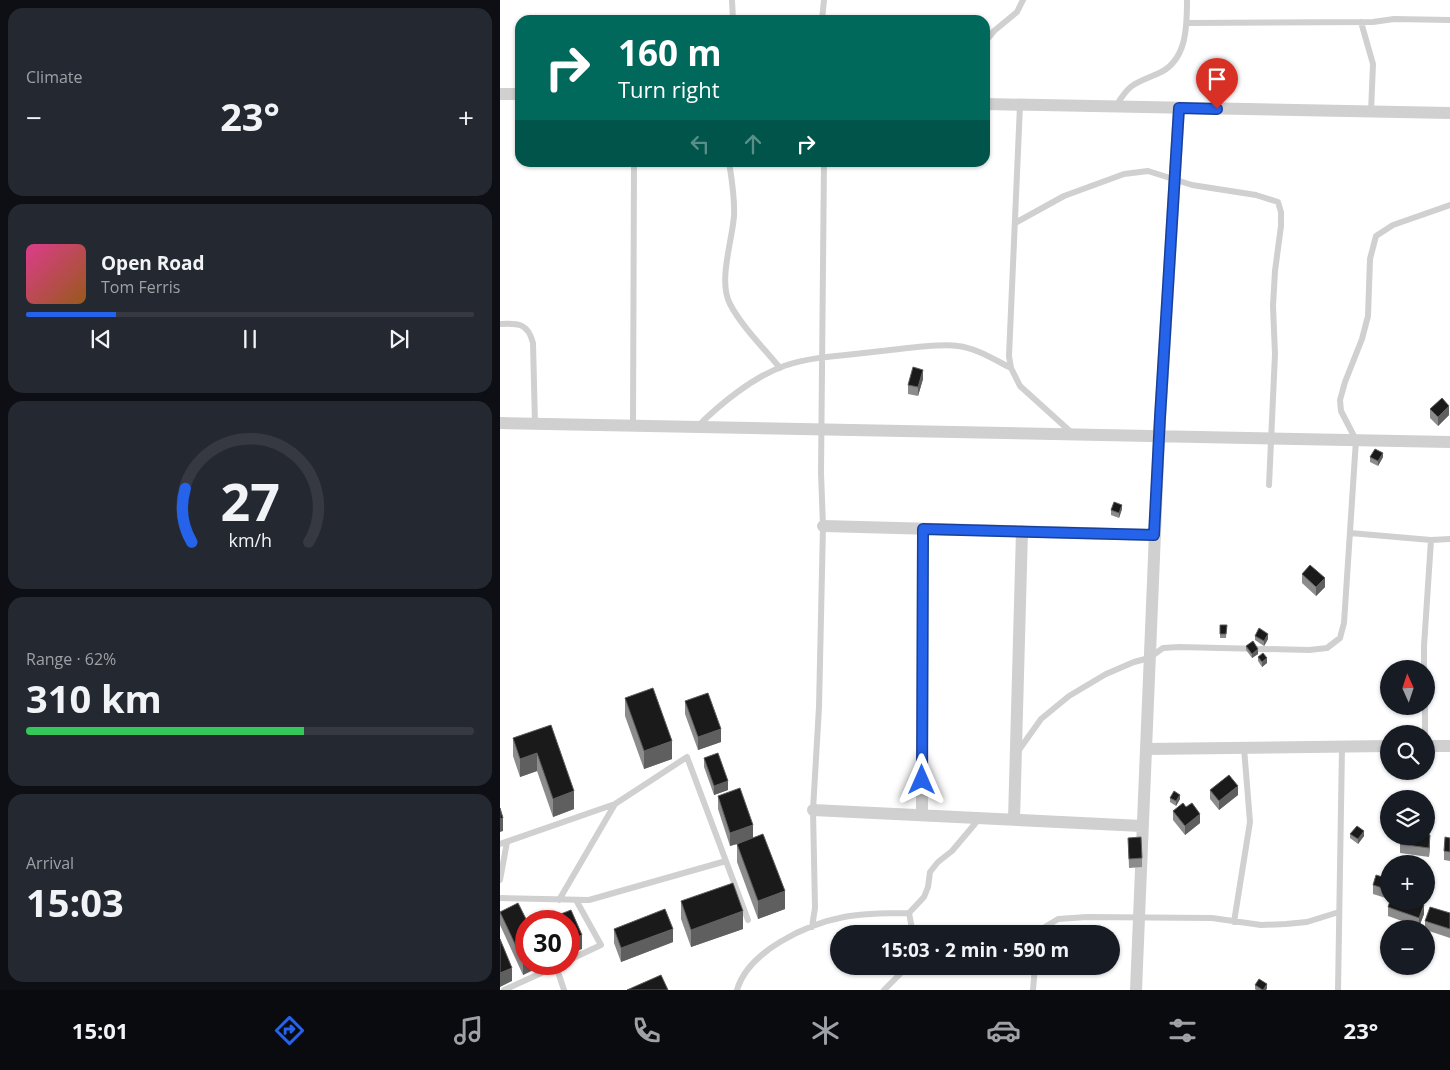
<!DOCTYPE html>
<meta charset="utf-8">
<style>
body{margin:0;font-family:"Open Sans",sans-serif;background:#242831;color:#f1f3f6;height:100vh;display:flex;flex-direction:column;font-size:19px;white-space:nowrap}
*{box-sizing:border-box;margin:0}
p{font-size:16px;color:#9ea1a6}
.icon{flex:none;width:28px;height:28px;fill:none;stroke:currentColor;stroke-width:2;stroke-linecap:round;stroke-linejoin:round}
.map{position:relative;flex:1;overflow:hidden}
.panel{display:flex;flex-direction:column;gap:8px;padding:8px;background:#0d0f14;width:500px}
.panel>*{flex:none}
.hud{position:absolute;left:15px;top:15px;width:475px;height:152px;border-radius:15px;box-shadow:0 1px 4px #0004;background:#00695c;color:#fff;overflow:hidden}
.needle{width:32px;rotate:357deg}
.fabs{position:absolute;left:880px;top:660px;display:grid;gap:10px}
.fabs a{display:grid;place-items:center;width:55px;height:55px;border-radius:50%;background:#171b24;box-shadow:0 1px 4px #0004;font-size:25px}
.speed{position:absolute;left:15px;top:910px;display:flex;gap:10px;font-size:25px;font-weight:700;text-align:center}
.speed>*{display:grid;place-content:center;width:65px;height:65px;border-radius:50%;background:#171b24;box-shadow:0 1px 4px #0004;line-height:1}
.speed .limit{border:8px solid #d22;background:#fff;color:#111}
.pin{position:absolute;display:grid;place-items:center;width:42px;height:42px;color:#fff;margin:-51px -21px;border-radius:50% 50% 50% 0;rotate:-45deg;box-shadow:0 0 5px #0007}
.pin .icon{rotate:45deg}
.me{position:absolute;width:55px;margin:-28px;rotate:0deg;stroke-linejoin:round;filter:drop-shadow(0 0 4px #0008)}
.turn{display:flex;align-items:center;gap:18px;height:105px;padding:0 20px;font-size:22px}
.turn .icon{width:65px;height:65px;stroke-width:2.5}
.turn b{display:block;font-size:35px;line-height:42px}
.lanes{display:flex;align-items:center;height:48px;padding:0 20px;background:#0003;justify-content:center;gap:25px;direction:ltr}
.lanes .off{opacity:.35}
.big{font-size:38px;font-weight:700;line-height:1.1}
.panel .tile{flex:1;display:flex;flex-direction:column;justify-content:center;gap:8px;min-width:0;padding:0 18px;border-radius:15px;background:#242831}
.panel .dial{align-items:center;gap:0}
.dial svg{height:130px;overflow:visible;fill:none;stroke:#363941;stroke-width:7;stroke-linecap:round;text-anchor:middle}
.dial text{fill:#f1f3f6;stroke:none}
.song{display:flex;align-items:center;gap:15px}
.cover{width:60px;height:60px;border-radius:8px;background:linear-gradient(135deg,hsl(330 70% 55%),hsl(30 70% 35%))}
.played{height:5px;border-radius:2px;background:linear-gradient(90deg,#2563eb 20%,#363941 20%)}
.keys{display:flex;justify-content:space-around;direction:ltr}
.heat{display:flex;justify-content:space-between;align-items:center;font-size:28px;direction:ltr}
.charge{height:8px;border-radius:4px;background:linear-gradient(90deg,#34c759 62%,#363941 0)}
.trip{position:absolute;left:330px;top:925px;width:290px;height:50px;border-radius:25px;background:#171b24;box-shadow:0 1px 4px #0004;font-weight:700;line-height:50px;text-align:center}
.menu{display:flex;height:80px;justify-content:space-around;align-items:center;background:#090b0e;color:#9ea1a6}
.menu .icon{width:35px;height:35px}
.menu .current{color:#2563eb}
.menu b{font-size:22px;color:#f1f3f6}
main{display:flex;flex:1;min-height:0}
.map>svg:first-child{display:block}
</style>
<main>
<section class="panel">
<div class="tile"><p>Climate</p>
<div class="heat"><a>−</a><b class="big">23°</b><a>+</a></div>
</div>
<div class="tile">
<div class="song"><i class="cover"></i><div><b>Open Road</b><p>Tom Ferris</p></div></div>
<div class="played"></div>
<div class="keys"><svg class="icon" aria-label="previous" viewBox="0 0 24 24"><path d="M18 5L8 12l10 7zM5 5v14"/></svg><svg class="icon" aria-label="pause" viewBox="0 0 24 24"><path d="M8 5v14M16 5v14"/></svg><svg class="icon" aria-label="next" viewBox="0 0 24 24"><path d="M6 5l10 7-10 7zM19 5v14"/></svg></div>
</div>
<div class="tile dial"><svg viewBox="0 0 100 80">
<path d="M14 69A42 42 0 1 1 86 69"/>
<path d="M14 69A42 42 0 0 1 10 36" stroke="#2563eb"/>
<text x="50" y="56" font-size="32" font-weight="700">27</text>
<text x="50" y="72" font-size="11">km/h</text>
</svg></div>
<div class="tile"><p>Range · 62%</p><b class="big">310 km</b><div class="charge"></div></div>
<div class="tile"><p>Arrival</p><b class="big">15:03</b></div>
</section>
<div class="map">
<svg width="950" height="990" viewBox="0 0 950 990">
<rect width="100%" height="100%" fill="#fff"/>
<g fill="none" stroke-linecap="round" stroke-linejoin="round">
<!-- lane -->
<path stroke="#d0d0d0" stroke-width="6" d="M232 0 233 20
M322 20 324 0
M861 22 873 64 871 112
M687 23 873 22 894 19 950 20
M485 42 494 31 517 12 523 0
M520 105 509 356 511 368 520 386 572 433
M616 106C630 83 634 84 657 74 687 62 687 27 687 0
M229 162C232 181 235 198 234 216 232 242 218 281 230 304 242 327 264 348 280 368
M515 223 564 196 624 174 648 171 692 185 756 195 778 202 781 212V226L775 271 773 306 775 354 769 485
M0 324C18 323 28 323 33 343L35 424
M133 426 134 162
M197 427C220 404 253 377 284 366 312 356 352 355 382 351 402 349 439 343 458 346 476 348 495 360 511 368
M850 533 931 540 950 539
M924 669V646L931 540
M925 706V734
M519 750 541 719 569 696 606 674 634 662 649 658 663 648 679 647 809 650 827 648 840 638 844 623 856 440 841 411 840 400 845 382 862 339 868 316 870 259 876 236 893 225 950 205
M0 844 115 804 187 757 248 920
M0 880 7 842
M0 898 89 900 226 861
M59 900 115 804
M734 922 750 822 744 748
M312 927 315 908 313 810 319 707 323 526 321 473 324 162
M413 934 409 913 424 897 428 887 430 872 438 862 452 851 479 819
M542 934 545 927 558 919 587 917 712 918 761 925 786 924 807 922 839 912
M69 960 101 945 76 900
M56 966 64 990
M4 990 61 964
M237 990C248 951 307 924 344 917 365 913 388 913 409 913
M384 990 408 966
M533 990 535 966
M838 990 842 747"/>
<!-- street -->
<path stroke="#d0d0d0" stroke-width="12" d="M0 94H20
M485 104 950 113
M0 423 950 442
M323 526 655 535
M926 746H950
M646 749 889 746
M313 810 642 826
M422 815 423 529
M514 820 522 531
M636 990 659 437 679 108"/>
</g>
<!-- wall -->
<path fill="#8c8c8c" d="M423 379 418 396 408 394V385Z
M930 409 949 415 938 426 930 418Z
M870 457H883L878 466 870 462Z
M622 509 619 518 611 515V510Z
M802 574 825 587 816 596 802 583Z
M720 625H727L726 638H720Z
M755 636 768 639 764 646 755 640Z
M746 646 758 654 752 658 746 650Z
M758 657 767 663 762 667 758 661Z
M125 698 172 759 144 769 125 716Z
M185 701 221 742 198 750 185 714Z
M51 725 74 809 53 817 37 771 20 777 13 756V738Z
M204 758 228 790 214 795 204 767Z
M710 790 738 795 719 810 710 799Z
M218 796 253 838 285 909 258 919 237 862V844L230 846 218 809Z
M670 798 680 799 676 806 670 802Z
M673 811 700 823 685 835 673 820Z
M850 834 864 836 858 844 850 838Z
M628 838 642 858V867L629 868Z
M950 838V861L944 860V851Z
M900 844H930L929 857 900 853Z
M889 879V899L873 894V885Z
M181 901 243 929 191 947 181 919Z
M888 907 924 914 919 927 888 916Z
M0 911 41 964V966L23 975 0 925Z
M950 913V938L926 930V929H925V921Z
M114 929 173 942 121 962 114 943Z
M755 985 767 988 766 990H756L755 989Z"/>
<!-- shaded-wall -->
<path fill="#5f5f5f" d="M423 370V379L418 396V387Z
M949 406V415L938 426V417Z
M883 453V457L878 466V461Z
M622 505V509L619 518V513Z
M825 578V587L816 596V587Z
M768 634V639L764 646V641Z
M758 649V654L752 658V654Z
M767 658V663L762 667V662Z
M221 729V742L198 750V737Z
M172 741V759L144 769V751Z
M37 753V771L20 777V759Z
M228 781V790L214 795V786Z
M738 786V795L719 810V801Z
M74 791V809L53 817V799Z
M680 795V799L676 806V801Z
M700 814V823L685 835V826Z
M3 818V831L0 832V819Z
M253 825V839L230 846V833Z
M864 831V836L858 844V839Z
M930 835V844L929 857V848Z
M285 891V909L258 919V901Z
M924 905V914L919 927V918Z
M243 911V929L191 947V930Z
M173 929V942L121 962V948Z
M82 935V949L69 954V941Z
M26 960V964H41V966L23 975V961Z
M12 968V981L0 987V973Z
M767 984V988L766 990H763Z"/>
<!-- building -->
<path fill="#1a1a1a" stroke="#5f5f5f" d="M413 367 423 370 418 387 408 385Z
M942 398 949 406 938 417 930 409Z
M875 449 883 453 878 461 870 457Z
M614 502 622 505 619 513 611 510Z
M810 565 825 578 816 587 802 574Z
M720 625H727L726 634H720Z
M759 628 768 634 764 641 755 636Z
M753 641 758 649 752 654 746 646Z
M763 653 767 658 762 662 758 657Z
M153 688 172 741 144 751 125 698Z
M208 693 221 729 198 737 185 701Z
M51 725 74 791 53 799 37 753 20 759 13 738Z
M218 753 228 781 214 786 204 758Z
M729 775 738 786 719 801 710 790Z
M240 788 253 825 230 833 218 796Z
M674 791 680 795 676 801 670 798Z
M683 803 686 807 692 803 700 814 685 826 673 811Z
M0 808 3 818 0 819Z
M857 826 864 831 858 839 850 834Z
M263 834 285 891 258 901 237 844Z
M926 834 930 835 929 848 900 844 901 836H926Z
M641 837 642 858 629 859 628 838Z
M945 837 950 838V852L944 851Z
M876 875 889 879V890L873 885Z
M233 883 243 911 191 930 181 901Z
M890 901H915L924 905 919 918 888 907Z
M18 903 27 921 26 960 23 961 0 912Z
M930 907 950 913V929L925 921Z
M165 909 173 929 121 948 114 929Z
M71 910 82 935 69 941V921H55L53 917Z
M0 939 12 968 0 973Z
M161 975 168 990H127Z
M759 979 767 984 763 990 755 985Z"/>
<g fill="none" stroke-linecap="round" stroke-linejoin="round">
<!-- route casing -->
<g stroke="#184099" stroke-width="12">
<path id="route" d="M422 780 423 529 654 535 660 417 679 108 717 109"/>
</g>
<!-- route -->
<use href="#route" stroke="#2563eb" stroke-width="9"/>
</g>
</svg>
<div class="fabs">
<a><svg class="needle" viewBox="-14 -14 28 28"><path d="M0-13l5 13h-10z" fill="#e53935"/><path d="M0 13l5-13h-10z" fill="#9ea1a6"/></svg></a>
<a><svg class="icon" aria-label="search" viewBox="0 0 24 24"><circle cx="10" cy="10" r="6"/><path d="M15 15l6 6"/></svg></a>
<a><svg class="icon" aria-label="layers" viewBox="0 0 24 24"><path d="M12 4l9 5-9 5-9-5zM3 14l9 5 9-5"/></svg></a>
<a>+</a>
<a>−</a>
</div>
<div class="speed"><div class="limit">30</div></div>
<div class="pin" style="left:717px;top:109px;background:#d93025"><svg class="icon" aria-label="arrive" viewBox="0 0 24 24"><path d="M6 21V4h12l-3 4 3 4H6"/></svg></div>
<svg class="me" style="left:422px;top:780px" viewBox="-20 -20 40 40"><path d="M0-17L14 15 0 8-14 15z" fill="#2563eb" stroke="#fff" stroke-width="4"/></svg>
<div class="trip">15:03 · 2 min · 590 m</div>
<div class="hud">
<div class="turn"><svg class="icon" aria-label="right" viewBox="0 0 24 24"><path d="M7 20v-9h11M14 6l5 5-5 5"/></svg><div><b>160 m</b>Turn right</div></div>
<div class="lanes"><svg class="icon off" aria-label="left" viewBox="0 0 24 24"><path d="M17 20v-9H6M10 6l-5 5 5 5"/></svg><svg class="icon off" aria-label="ahead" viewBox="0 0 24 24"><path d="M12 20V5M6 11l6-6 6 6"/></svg><svg class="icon" aria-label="right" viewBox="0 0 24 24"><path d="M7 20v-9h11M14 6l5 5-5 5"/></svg></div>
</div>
</div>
</main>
<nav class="menu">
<b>15:01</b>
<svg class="icon current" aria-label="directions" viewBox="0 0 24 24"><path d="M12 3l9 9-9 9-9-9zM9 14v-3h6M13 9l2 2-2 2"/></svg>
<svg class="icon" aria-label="music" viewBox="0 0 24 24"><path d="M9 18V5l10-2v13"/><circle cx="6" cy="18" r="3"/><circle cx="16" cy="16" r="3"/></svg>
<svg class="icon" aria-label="phone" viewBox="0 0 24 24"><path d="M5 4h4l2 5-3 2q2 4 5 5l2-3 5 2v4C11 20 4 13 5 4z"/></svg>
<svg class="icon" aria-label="climate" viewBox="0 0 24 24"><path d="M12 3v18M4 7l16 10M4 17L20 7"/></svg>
<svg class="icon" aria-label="car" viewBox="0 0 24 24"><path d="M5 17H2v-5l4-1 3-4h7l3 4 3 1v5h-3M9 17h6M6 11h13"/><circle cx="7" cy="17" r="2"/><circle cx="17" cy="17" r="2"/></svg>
<svg class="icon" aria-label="filters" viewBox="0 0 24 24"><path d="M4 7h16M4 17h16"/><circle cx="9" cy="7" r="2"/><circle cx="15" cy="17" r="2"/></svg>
<b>23°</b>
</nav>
